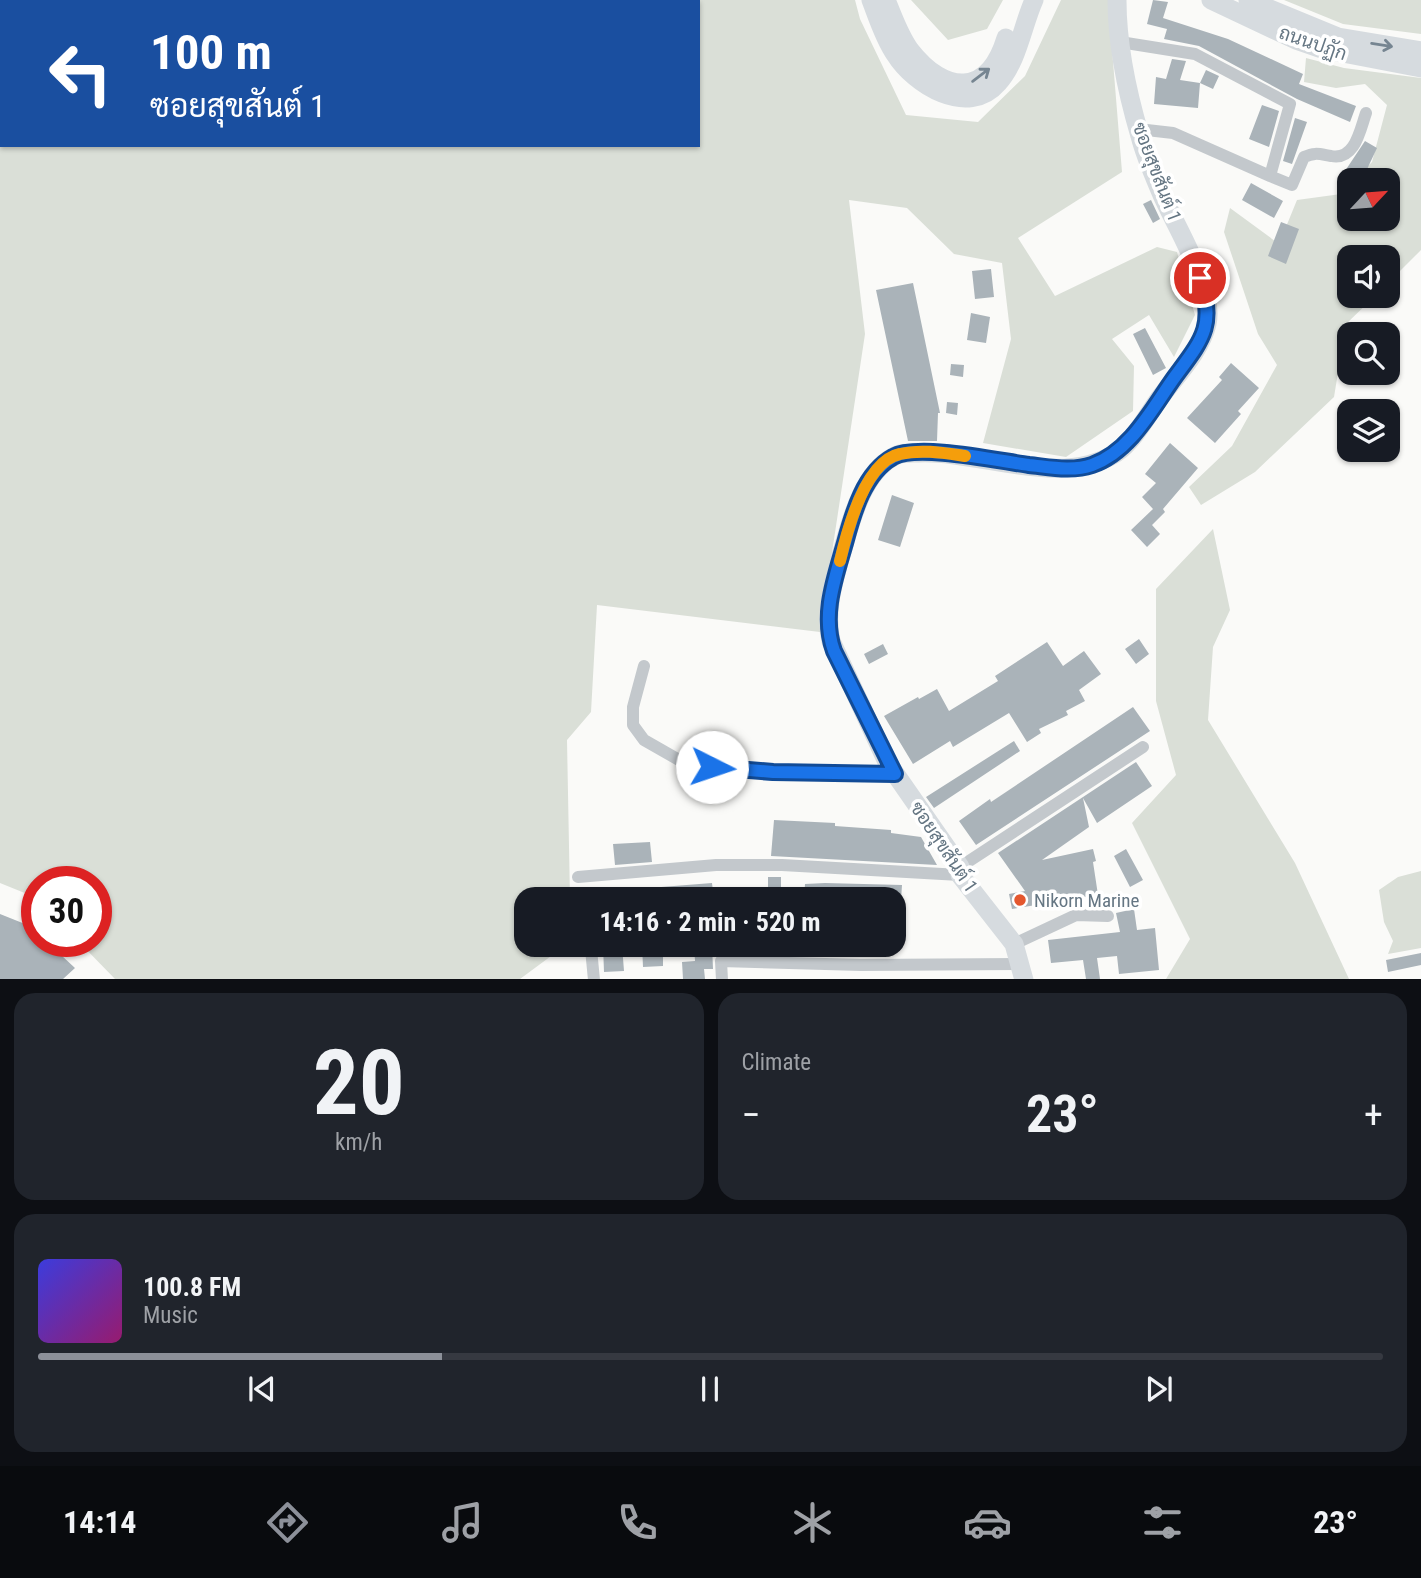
<!DOCTYPE html>
<meta charset="utf-8">
<style>
body{margin:0;font-family:"Roboto Condensed",Sarabun,sans-serif;background:#20242c;color:#f1f3f6;height:100vh;display:flex;flex-direction:column;font-size:26px;white-space:nowrap}
*{box-sizing:border-box;margin:0}
p{font-size:23px;color:#9ea1a6}
.icon{flex:none;width:38px;height:38px;fill:none;stroke:currentColor;stroke-width:2;stroke-linecap:round;stroke-linejoin:round}
.map{position:relative;height:979px;overflow:hidden}
.details{display:flex;flex-direction:column;gap:14px;padding:14px;background:#0d0f14;flex:1}
.details>*{flex:none}
.banner{position:absolute;left:0px;top:0px;width:700px;height:147px;box-shadow:0 2px 5px #0004;background:#1a4fa0;color:#fff;overflow:hidden}
.needle{width:46px;rotate:64deg}
.controls{position:absolute;left:1337px;top:168px;display:grid;gap:14px}
.controls a{display:grid;place-items:center;width:63px;height:63px;border-radius:14px;background:#171b24;box-shadow:0 2px 5px #0004;font-size:35px}
.speed{position:absolute;left:21px;top:866px;display:flex;gap:14px;font-size:35px;font-weight:700;text-align:center}
.speed>*{display:grid;place-content:center;width:91px;height:91px;border-radius:50%;background:#171b24;box-shadow:0 2px 5px #0004;line-height:1}
.speed .limit{border:10px solid #d22;background:#fff;color:#111}
.pin{position:absolute;display:grid;place-items:center;width:60px;height:60px;color:#fff;margin:-30px;border:4px solid #fff;border-radius:50%;box-shadow:0 2px 7px #0007}
.me{position:absolute;width:77px;margin:-38px;rotate:94deg;stroke-linejoin:round;filter:drop-shadow(0 0 5px #0008)}
.turn{display:flex;align-items:center;gap:24px;height:147px;padding:0 35px;font-size:32px}
.turn .icon{width:91px;height:91px;stroke-width:2.5}
.turn b{display:block;font-size:49px;line-height:60px}
.big{font-size:52px;font-weight:700;line-height:1.1}
.details .card{flex:1;display:flex;flex-direction:column;justify-content:center;gap:10px;min-width:0;padding:0 24px;border-radius:21px;background:#20242c}
.details .dial{align-items:center;gap:0}
.dial b{font-size:91px;line-height:1}
.song{display:flex;align-items:center;gap:21px}
.cover{width:84px;height:84px;border-radius:10px;background:linear-gradient(135deg,hsl(240 70% 55%),hsl(320 70% 35%))}
.played{height:7px;border-radius:4px;background:linear-gradient(90deg,#8c9099 30%,#363941 30%)}
.keys{display:flex;justify-content:space-around;direction:ltr}
.heat{display:flex;justify-content:space-between;align-items:center;font-size:38px;direction:ltr}
.details .tiles{flex:1;display:grid;gap:14px;grid-template-columns:1fr 1fr}
.card:last-child{grid-column:span 2}
.trip{position:absolute;left:514px;top:887px;width:392px;height:70px;border-radius:21px;background:#171b24;box-shadow:0 2px 5px #0004;font-weight:700;line-height:70px;text-align:center}
.dock{display:flex;height:112px;justify-content:space-around;align-items:center;background:#090b0e;color:#9ea1a6}
.dock .icon{width:49px;height:49px}
.dock .selected{color:#8c9099}
.dock b{font-size:32px;color:#f1f3f6}
.map>svg:first-child{display:block}
</style>
<div class="map">
<svg width="1421" height="980" viewBox="0 0 1421 980">
<rect width="100%" height="100%" fill="#fafaf8"/>
<!-- green -->
<path fill="#dadfd7" fill-rule="evenodd" d="M0 0H855L860 19 906 115 978 122 1025 76 1061 0H1108L1122 172 1018 238 1055 296 1157 247 1177 252 1195 315 1174 357 1149 315 1112 339 1134 366 1133 411 1066 457 983 443 1011 339 1002 263 954 254 907 208 849 200 865 334 820 632 597 605 591 712 567 740 570 899 527 900V945H566L520 979H115L79 942H96V882H37V898L0 883ZM2 2H698V145H2Z
M911 0H1003L987 29 948 40Z
M1284 0H1421V34L1343 24Z
M1306 58 1344 68 1421 78V250L1388 283V257H1349V296H1375L1346 324 1334 397 1255 472 1201 505 1189 487 1232 446 1277 365 1258 334 1224 232 1230 208 1279 244 1297 200 1341 194 1349 185V219H1388V180H1354L1372 162 1387 105 1365 84 1336 88 1304 82Z
M1213 529 1230 610 1213 647 1208 720 1295 863 1349 979H1166L1190 939 1132 823 1176 775 1156 701V589Z
M1421 871V948L1388 954 1393 941 1384 922 1379 890 1398 877Z"/>
<!-- building -->
<path fill="#aab3b9" d="M1153 0 1168 2 1163 18 1228 39 1303 74 1299 84 1356 106 1350 122 1297 99 1199 46 1164 39 1167 29 1147 24Z
M1172 59 1186 61 1180 80 1200 83 1198 108 1154 104 1156 77 1166 79Z
M1206 70 1219 76 1213 89 1200 83Z
M1262 105 1279 111 1269 147 1249 139Z
M1295 118 1307 122 1292 164 1283 161Z
M1365 141 1377 148 1362 180 1345 171Z
M1251 183 1283 201 1274 218 1242 200Z
M1151 200 1160 219 1153 223 1143 204Z
M1281 222 1299 229 1286 264 1268 256Z
M991 269 994 297 975 299 972 271Z
M913 283 940 413H938L937 441H908L876 290Z
M971 313 990 317 986 343 967 340Z
M1145 328 1166 368 1153 375 1133 334Z
M1231 363 1259 388 1238 411 1241 414 1215 443 1187 418 1222 380 1219 377Z
M951 364 964 365 963 377 950 375Z
M947 402 958 403 957 415 946 413Z
M1170 443 1198 468 1163 509 1165 512 1152 525 1160 534 1147 547 1131 530 1153 509 1142 497 1156 483 1145 474Z
M892 495 914 503 900 547 878 540Z
M1139 639 1149 654 1136 664 1125 649Z
M1047 642 1063 666 1084 651 1101 674 1079 690 1085 701 1066 711 1068 715 1039 729 1041 733 1027 742 1009 713 953 747 950 741 913 764 884 716 918 697 919 699 937 689 949 711 998 681 995 676Z
M883 644 888 654 869 664 864 654Z
M1133 707 1150 731 976 845 959 821 990 799 991 802Z
M1014 741 1020 751 934 808 926 797Z
M1136 762 1152 786 1097 823 1083 798 1089 827 1042 860 1093 849 1096 861 1093 862 1098 895 1012 909 1009 894 1025 891 998 853Z
M774 820 835 823V826L891 830V833L921 837 937 865 771 856Z
M650 842 652 862 615 865 613 844Z
M1126 849 1143 880 1130 887 1114 856Z
M768 877H781V900H768Z
M712 883 714 900H598V892Z
M825 883 902 885 901 900H804L805 884Z
M1134 909 1137 930 1155 928 1159 970 1119 974 1117 956 1097 958 1100 979H1086L1083 960 1051 963 1048 940 1120 932 1116 913Z
M0 914 30 926 37 932V942H47L75 968 63 979H0Z
M603 945H622L624 971 604 972Z
M642 945H663V966L643 967Z
M694 945H712L713 969H704L705 979H683L682 962 695 961Z
M1421 953V965L1388 972 1386 960Z"/>
<g fill="none" stroke-linecap="round" stroke-linejoin="round">
<!-- street -->
<path stroke="#c3c8cc" stroke-width="12" d="M1120 42 1195 54 1290 104 1270 176 1173 133 1138 129
M1270 176 1292 185 1304 157C1315 152 1319 154 1331 156 1355 161 1360 130 1366 113
M644 666 633 707V725L644 740 679 760 694 766 773 772 895 774
M960 867 1143 747
M578 877 716 865H782L960 875
M1014 944 1076 915 1108 916
M591 949 594 980
M722 980 721 961 861 965 1021 964"/>
<!-- secondary -->
<path stroke="#d6dbdf" stroke-width="19" d="M871 0C878 18 884 38 895 54 914 85 968 118 998 83 1018 61 1022 27 1034 0
M886 0C893 16 899 35 910 50 945 95 988 97 1006 38
M1211 0 1296 40 1322 49 1421 68
M1248 0 1338 37 1421 51
M1024 980 1014 944 960 875V867L887 762 831 641C823 607 837 571 846 538 854 510 866 472 893 457 900 452 910 453 918 453 981 450 1059 489 1116 453 1133 442 1147 416 1159 399 1175 377 1201 351 1207 324 1215 289 1176 227 1162 195 1154 176 1145 156 1140 136 1127 92 1117 45 1117 0"/>
</g>
<!-- one-way arrows -->
<defs><path id="oneway-shaft" d="M-6 0H5M1.5-3L5.5 0L1.5 3" fill="none" stroke-width="1.6" stroke-linecap="round" stroke-linejoin="round" transform="scale(1.75)"/></defs>
<g stroke="#768591">
<use href="#oneway-shaft" transform="translate(1382 45) rotate(9)"/>
<use href="#oneway-shaft" transform="translate(981 75) rotate(-37)"/>
</g>
<g fill="none" stroke-linecap="round" stroke-linejoin="round">
<!-- route casing -->
<g stroke="#114b97" stroke-width="18">
<path id="route" d="M712 767 773 772 895 774 834 651C821 615 835 578 845 543 853 513 864 473 893 457 917 443 999 461 1029 465 1049 467 1072 472 1092 465 1130 452 1152 409 1174 378 1202 340 1216 326 1200 278"/>
</g>
<!-- route -->
<use href="#route" stroke="#1a73e8" stroke-width="12"/>
<!-- slow -->
<path stroke="#f59e0b" stroke-width="12" d="M840 561C847 531 865 461 900 454 921 449 944 453 965 456"/>
</g>
<!-- markers -->
<circle fill="#e4572e" stroke="#fff" stroke-width="2.5" cx="1020" cy="900" r="7"/>
<g text-anchor="middle" dominant-baseline="central" stroke-width="7" stroke-linejoin="round" paint-order="stroke">
<!-- street labels -->
<g font-size="19" fill="#657683" stroke="#fff">
<text transform="translate(1313 43) rotate(19)">ถนนปฏัก</text>
<text transform="translate(1157 172) rotate(69)">ซอยสุขสันต์ 1</text>
<text transform="translate(944 847) rotate(56)">ซอยสุขสันต์ 1</text>
</g>
<!-- poi labels -->
<g font-size="19" fill="#657683" stroke="#fff" text-anchor="start">
<text x="1034" y="900">Nikorn Marine</text>
</g>
</g>
</svg>
<div class="controls">
<a><svg class="needle" viewBox="-14 -14 28 28"><path d="M0-13l5 13h-10z" fill="#e53935"/><path d="M0 13l5-13h-10z" fill="#9ea1a6"/></svg></a>
<a><svg class="icon" aria-label="sound" viewBox="0 0 24 24"><path d="M4 9h4l5-4v14l-5-4H4zM17 9q2 3 0 6"/></svg></a>
<a><svg class="icon" aria-label="search" viewBox="0 0 24 24"><circle cx="10" cy="10" r="6"/><path d="M15 15l6 6"/></svg></a>
<a><svg class="icon" aria-label="layers" viewBox="0 0 24 24"><path d="M12 4l9 5-9 5-9-5zM3 14l9 5 9-5"/></svg></a>
</div>
<div class="speed"><div class="limit">30</div></div>
<div class="pin" style="left:1200px;top:278px;background:#d93025"><svg class="icon" aria-label="arrive" viewBox="0 0 24 24"><path d="M6 21V4h12l-3 4 3 4H6"/></svg></div>
<svg class="me" style="left:712px;top:767px" viewBox="-20 -20 40 40"><circle r="19" fill="#fff"/><path d="M0-13L10 11 0 6-10 11z" fill="#1a73e8"/></svg>
<div class="trip">14:16 · 2 min · 520 m</div>
<div class="banner">
<div class="turn"><svg class="icon" aria-label="left" viewBox="0 0 24 24"><path d="M17 20v-9H6M10 6l-5 5 5 5"/></svg><div><b>100 m</b>ซอยสุขสันต์ 1</div></div>
</div>
</div>
<section class="details">
<div class="tiles">
<div class="card dial"><b>20</b><p>km/h</p></div>
<div class="card"><p>Climate</p>
<div class="heat"><a>−</a><b class="big">23°</b><a>+</a></div>
</div>
<div class="card">
<div class="song"><i class="cover"></i><div><b>100.8 FM</b><p>Music</p></div></div>
<div class="played"></div>
<div class="keys"><svg class="icon" aria-label="previous" viewBox="0 0 24 24"><path d="M18 5L8 12l10 7zM5 5v14"/></svg><svg class="icon" aria-label="pause" viewBox="0 0 24 24"><path d="M8 5v14M16 5v14"/></svg><svg class="icon" aria-label="next" viewBox="0 0 24 24"><path d="M6 5l10 7-10 7zM19 5v14"/></svg></div>
</div>
</div>
</section>
<nav class="dock">
<b>14:14</b>
<svg class="icon selected" aria-label="directions" viewBox="0 0 24 24"><path d="M12 3l9 9-9 9-9-9zM9 14v-3h6M13 9l2 2-2 2"/></svg>
<svg class="icon" aria-label="music" viewBox="0 0 24 24"><path d="M9 18V5l10-2v13"/><circle cx="6" cy="18" r="3"/><circle cx="16" cy="16" r="3"/></svg>
<svg class="icon" aria-label="phone" viewBox="0 0 24 24"><path d="M5 4h4l2 5-3 2q2 4 5 5l2-3 5 2v4C11 20 4 13 5 4z"/></svg>
<svg class="icon" aria-label="climate" viewBox="0 0 24 24"><path d="M12 3v18M4 7l16 10M4 17L20 7"/></svg>
<svg class="icon" aria-label="car" viewBox="0 0 24 24"><path d="M5 17H2v-5l4-1 3-4h7l3 4 3 1v5h-3M9 17h6M6 11h13"/><circle cx="7" cy="17" r="2"/><circle cx="17" cy="17" r="2"/></svg>
<svg class="icon" aria-label="filters" viewBox="0 0 24 24"><path d="M4 7h16M4 17h16"/><circle cx="9" cy="7" r="2"/><circle cx="15" cy="17" r="2"/></svg>
<b>23°</b>
</nav>
